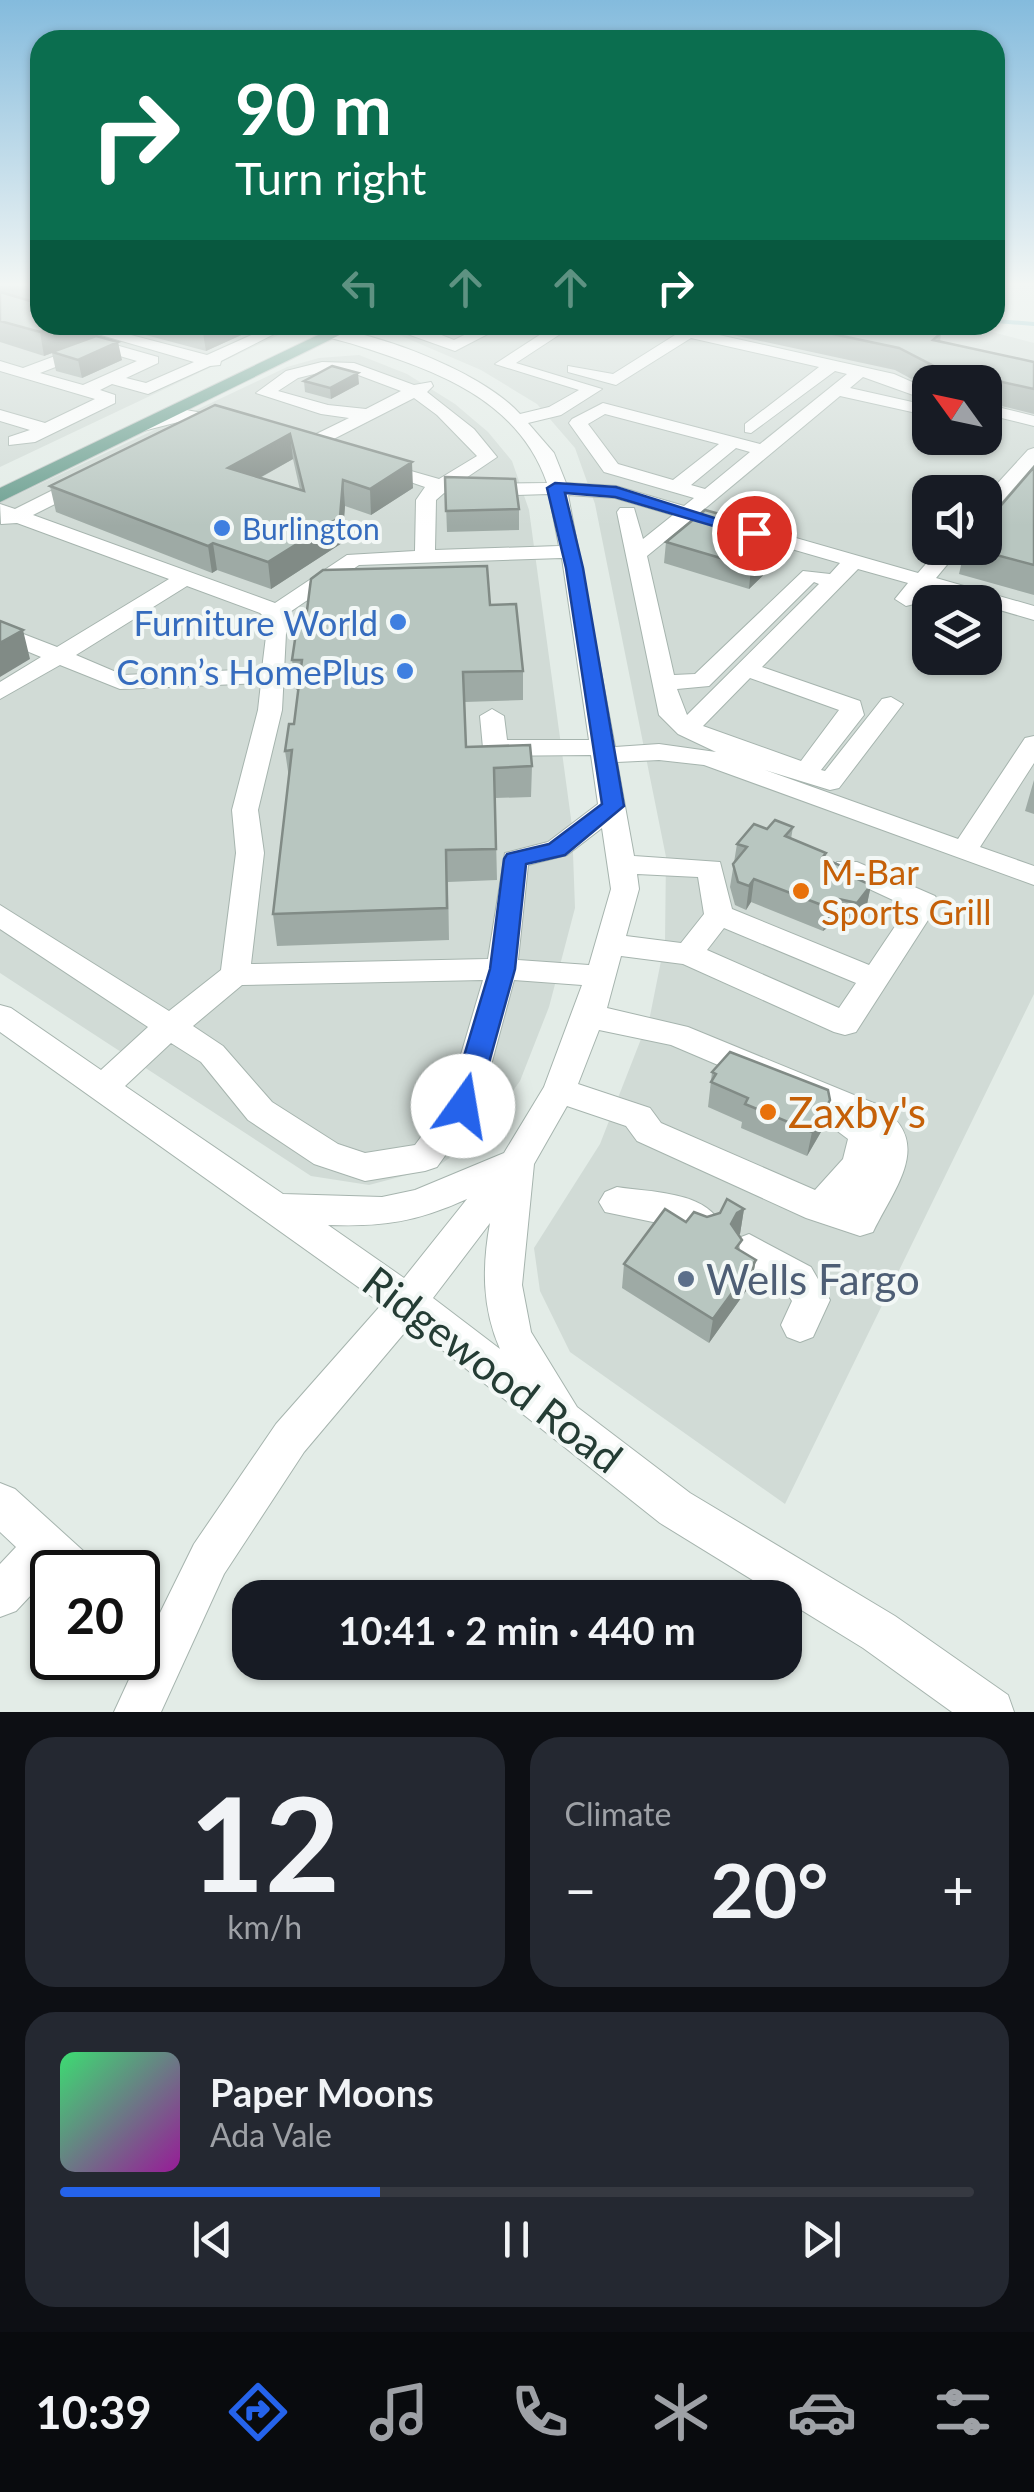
<!DOCTYPE html>
<meta charset="utf-8">
<style>
body{margin:0;font-family:Lato,sans-serif;background:#242831;color:#f1f3f6;height:100vh;display:flex;flex-direction:column;font-size:38px;white-space:nowrap}
*{box-sizing:border-box;margin:0}
p{font-size:32px;color:#9ea1a6}
.icon{flex:none;width:55px;height:55px;fill:none;stroke:currentColor;stroke-width:2;stroke-linecap:round;stroke-linejoin:round}
.map{position:relative;height:1712px;overflow:hidden}
.sheet{display:flex;flex-direction:column;gap:25px;padding:25px;background:#0d0f14;flex:1}
.sheet>*{flex:none}
.banner{position:absolute;left:30px;top:30px;width:975px;height:305px;border-radius:30px;box-shadow:0 2px 8px #0004;background:#0b6e4f;color:#fff;overflow:hidden}
.needle{width:65px;rotate:303deg}
.fabs{position:absolute;left:912px;top:365px;display:grid;gap:20px}
.fabs a{display:grid;place-items:center;width:90px;height:90px;border-radius:20px;background:#171b24;box-shadow:0 2px 8px #0004;font-size:50px}
.speed{position:absolute;left:30px;top:1550px;display:flex;gap:20px;font-size:50px;font-weight:700;text-align:center}
.speed>*{display:grid;place-content:center;width:130px;height:130px;border-radius:50%;background:#171b24;box-shadow:0 2px 8px #0004;line-height:1}
.speed .limit{border:5px solid #111;border-radius:15px;background:#fff;color:#111}
.pin{position:absolute;display:grid;place-items:center;width:85px;height:85px;color:#fff;margin:-42px;border:5px solid #fff;border-radius:50%;box-shadow:0 2px 10px #0007}
.me{position:absolute;width:110px;margin:-55px;rotate:13deg;stroke-linejoin:round;filter:drop-shadow(0 0 8px #0008)}
.turn{display:flex;align-items:center;gap:35px;height:210px;padding:0 40px;font-size:45px}
.turn .icon{width:130px;height:130px;stroke-width:2.5}
.turn b{display:block;font-size:70px;line-height:85px}
.lanes{display:flex;align-items:center;height:95px;padding:0 40px;background:#0003;justify-content:center;gap:50px;direction:ltr}
.lanes .off{opacity:.35}
.big{font-size:75px;font-weight:700;line-height:1.1}
.sheet .tile{flex:1;display:flex;flex-direction:column;justify-content:center;gap:15px;min-width:0;padding:0 35px;border-radius:30px;background:#242831}
.sheet .dial{align-items:center;gap:0}
.dial b{font-size:130px;line-height:1}
.song{display:flex;align-items:center;gap:30px}
.cover{width:120px;height:120px;border-radius:15px;background:linear-gradient(135deg,hsl(140 70% 55%),hsl(300 70% 35%))}
.played{height:10px;border-radius:5px;background:linear-gradient(90deg,#2563eb 35%,#363941 35%)}
.keys{display:flex;justify-content:space-around;direction:ltr}
.heat{display:flex;justify-content:space-between;align-items:center;font-size:55px;direction:ltr}
.sheet .tiles{flex:1;display:grid;gap:25px;grid-template-columns:1fr 1fr}
.tile:last-child{grid-column:span 2}
.trip{position:absolute;left:232px;top:1580px;width:570px;height:100px;border-radius:30px;background:#171b24;box-shadow:0 2px 8px #0004;font-weight:700;line-height:100px;text-align:center}
.menu{display:flex;height:160px;justify-content:space-around;align-items:center;background:#090b0e;color:#9ea1a6}
.menu .icon{width:70px;height:70px}
.menu .current{color:#2563eb}
.menu b{font-size:45px;color:#f1f3f6}
.map>svg:first-child{display:block}
</style>
<div class="map">
<svg width="1034" height="1712" viewBox="0 0 1034 1712">
<rect width="100%" height="100%" fill="#e3ece7"/>
<!-- built -->
<path fill="#d1dbd6" fill-rule="evenodd" d="M0 286 40 325H300L0 467Z
M389 325H965L1034 343V994L785 1504 570 1352 540 1291 534 1248 600 1144 650 1016 665 941 666 857 595 504 575 448 537 404 481 370 390 331ZM930 382H985V438H930ZM930 492H985V548H930ZM930 602H985V658H930Z
M359 355 407 374 455 404 488 432 512 461 529 510 572 826 575 908 549 1007 520 1081 481 1135 437 1167 369 1185 311 1176 0 973V503L287 367 319 358Z"/>
<g fill="none" stroke-linecap="round" stroke-linejoin="round">
<!-- stream -->
<path stroke="#8fc6cd" stroke-width="4" d="M995 321 1034 324"/>
<!-- minor casing -->
<g stroke="#a6b4ae" stroke-width="2">
<path id="minor" d="M67 325H93L207 355 258 332 249 325H269L278 332 221 361 220 365 210 366 148 394 112 384 100 390 115 395V403L35 442 9 445V437L30 430 0 421V410L45 423 95 399 0 371V361L23 368 98 340 158 357V363L126 378 146 383 194 362ZM99 350 137 361 83 385 40 373Z
M301 325C360 325 480 369 520 414L549 407 579 390 495 364 555 325H574L516 363 602 389 561 415 528 423 554 453 566 483 616 486 684 506 694 498 604 472 569 423 572 419 603 403 760 444 847 374 835 371 751 433 745 432V424L819 367 691 338 616 385 568 372V366L613 374 675 335 645 325H674L894 374 930 390V401L863 377 850 388 930 406V416L840 396 702 511 918 573 940 548H961L936 578 1034 606V620L927 589 914 604 906 606 895 599 908 583 858 569 762 667 860 701 864 715 821 770 825 771 882 699 891 697 903 704 839 788 830 790 765 770 958 839 1025 738 1034 736V763L980 847 1034 866V885L704 765 659 760 617 762 634 856 720 862 732 909 869 965 908 907 837 874 833 868 837 862H857L935 896 939 903 856 1032 845 1035 834 1032 683 964 621 956 607 1008 688 1027 876 1104C936 1140 896 1185 873 1232L860 1236 806 1218 637 1141 626 1126 567 1106 534 1164 522 1285 531 1332 577 1407 690 1493 895 1616 1008 1695 1014 1712H952L863 1648 660 1523 411 1325 304 1452 224 1574 161 1712H114L138 1660V1607L158 1617 194 1544 276 1424 382 1304 0 1032V1005L11 1008 101 1070 148 1027 0 929V905L169 1011 221 970 236 853 232 810 258 710 261 683 120 689 60 665 0 699V682L41 657 0 640V625L57 647 169 579 17 523 1 524 0 504 15 509 79 477H93V485L33 515 275 603 347 555 415 551 416 500 425 487 367 467 376 461 439 479 477 456 437 415 414 398 312 450H300V442L349 418 321 414 256 393 286 371 322 362 354 363 414 385 431 382 433 386 427 392 474 429 497 457 457 484 547 483C518 399 436 371 359 346 341 340 316 336 301 325ZM322 372 353 373 401 391 366 409 328 405 278 391 298 378ZM605 414 719 444 673 480 618 464 588 424ZM736 448 750 452 705 489 691 485ZM444 493 459 497 549 494 559 546 435 550 436 500ZM568 495 615 498 673 515 643 539 634 508H620L617 512 659 715 678 734 716 752 659 744 615 747ZM691 520 840 563 830 574 803 571 695 674 674 675 647 556ZM562 558 589 740H507L504 716 492 709 480 716 483 748 496 756 591 755 598 804 548 842 505 853 488 959 251 964 264 853 258 810 282 710 287 614 359 565ZM814 582 819 584 687 715 677 689 709 686ZM187 586 260 613 268 620 262 669 123 675 76 655ZM750 678 839 710 801 761 703 726ZM602 828 611 889 589 965 518 960 528 865 567 855ZM637 874 698 877 704 914 681 943 626 936 639 889ZM724 928 856 983 839 1008 707 950ZM483 980 447 1102 415 1145 365 1153 338 1144 272 1102 223 1046 193 1026 242 985ZM514 980 582 985 544 1087 504 1153 415 1190 382 1197 283 1194 125 1086 171 1043 201 1062 248 1120 314 1164 365 1181 425 1171 437 1167 480 1106ZM599 1030 671 1045 826 1111 828 1124 848 1139 843 1159 815 1190 661 1123 650 1108 578 1084ZM467 1199 404 1278 328 1225C383 1227 416 1222 467 1199ZM490 1223C482 1267 482 1308 500 1349L433 1298Z
M398 325H416L454 340 485 325H505L455 351 399 331Z
M985 404 1034 416V426L985 414Z
M186 410 236 419 239 423 230 428 186 420 143 431 134 426Z
M1034 448V465L992 513 985 515V497L1028 450Z
M617 1187C648 1192 704 1191 720 1223L715 1234 702 1238 677 1227 605 1212 599 1202 605 1192Z
M749 1234 811 1267 830 1300 813 1337 800 1342 787 1337 781 1325 792 1301C778 1277 743 1275 731 1250L736 1239Z
M0 1483 15 1489 90 1557 97 1572H52V1581L48 1577 16 1611 0 1617V1564L16 1547 0 1532Z"/>
</g>
<!-- major casing -->
<g stroke="#c2c8c6" stroke-width="2">
<path id="major" d="M339 325H360L0 502V488Z"/>
</g>
<!-- minor -->
<use href="#minor" fill="#fff" fill-rule="evenodd"/>
<!-- major -->
<use href="#major" fill="#6a9e8f" fill-rule="evenodd"/>
</g>
<!-- wall -->
<path fill="#9eaaa5" fill-rule="evenodd" d="M0 286H40V325H93L95 336 122 360 82 378 56 371 52 353 44 356 0 342Z
M108 325H247L248 332 206 351Z
M686 325H903L941 333 940 342 1034 362V414L985 402V382H930V389L895 370Z
M304 381 359 384 331 399 305 392Z
M215 405 413 488 371 515 345 506 342 543 271 589 217 570 212 573 56 512 50 486ZM293 459 300 490 260 478Z
M1034 467V595L959 574 965 548H985Z
M445 477 519 509V530L447 532Z
M788 533 785 554 749 589 664 563 666 542Z
M490 605 523 671V700L465 702 466 747 532 766 531 797 495 798 497 880 448 882 449 940 277 946 273 914 289 778 285 751 294 724 298 690H296L292 660Z
M1034 780V814L1025 811Z
M793 827 791 839 826 853 825 859 857 874 856 878 871 885 866 909 852 927 834 923 823 931 751 902 746 910 735 905 730 887 737 844 767 829Z
M712 1072 830 1100 825 1125 807 1156 741 1128 742 1122 708 1107Z
M744 1209 740 1234H738L740 1251 756 1260 751 1284 709 1343 622 1288 624 1264 686 1222Z"/>
<!-- shaded-wall -->
<path fill="#818b86" d="M60 325H93L95 337 44 356 40 332Z
M208 325H247L248 332 206 351 202 327Z
M118 342 122 360 82 378 78 360Z
M358 373 359 384 331 399 330 388Z
M290 434 293 459 232 493 228 468Z
M412 462 413 488 371 515 370 489Z
M343 480 345 506 342 543 271 589 268 562Z
M788 533 785 554 749 589 751 567Z
M213 543 217 570 212 573 208 546Z
M23 630 30 659 0 677V643Z
M754 879 751 902 746 910 749 886Z
M871 885 866 909 852 927 857 903Z
M839 899 834 923 823 931 827 907Z
M830 1100 825 1125 807 1156 812 1132Z
M744 1209 740 1234 733 1237 731 1224 737 1213Z
M756 1260 751 1284 709 1343 713 1319Z"/>
<!-- building -->
<path fill="#b8c6c0" stroke="#818b86" stroke-width="2.5" fill-rule="evenodd" d="M36 286H40V325H60L40 332 0 321V292L34 302 39 298Z
M790 325H903L941 333 933 340 1034 362V389L938 368 899 348Z
M96 336 118 342 78 360 52 352Z
M332 366 358 373 330 388 304 381Z
M215 405 412 462 370 489 343 480 340 517 268 562 213 543 208 546 50 486ZM290 434 304 491 228 468Z
M1034 467V565L970 548H985V524Z
M445 477 515 479 519 509 446 511Z
M705 510 788 533 751 567 666 542Z
M487 566 490 605 516 604 523 671 463 672 466 747 530 745 532 766 494 768 496 849 446 850 447 908 273 914 292 750 285 751 289 724H294L302 660H292L297 626H305L311 579 323 570Z
M0 621 23 630 0 643Z
M775 820 793 827 785 836 826 853 822 858 849 869 857 874 855 878 871 885 857 903 839 899 827 907 754 879 749 886 738 882 733 864 747 847 737 844 754 824 767 829Z
M730 1052 828 1090 830 1100 812 1132 745 1104 748 1098 711 1082 716 1074 712 1072Z
M727 1199 744 1209 737 1213 731 1224 742 1240 736 1248 756 1260 713 1319 624 1264 665 1209 686 1222 694 1212 707 1217 720 1213Z"/>
<!-- sky -->
<linearGradient id="sky" x2="0" y2="1"><stop stop-color="#84bbdd"/><stop offset="0.54" stop-color="#f2f6f4"/><stop offset="1" stop-color="#f2f6f4" stop-opacity="0"/></linearGradient>
<rect width="1034" height="526" fill="url(#sky)"/>
<!-- route -->
<path fill="#2563eb" stroke="#184099" stroke-width="2.5" d="M555 483 616 487 762 533 754 538 615 497 565 493 583 568 624 806 565 855 526 864 515 969 477 1106 473 1113 463 1116 453 1113 449 1106 490 969 504 859 507 854 549 844 602 804 566 568 547 488Z"/>
<!-- markers -->
<g fill="#3f7fe0" stroke="#f3f8f6" stroke-width="4">
<circle cx="222" cy="528" r="10"/>
<circle cx="398" cy="622" r="10"/>
<circle cx="405" cy="671" r="10"/>
</g>
<g fill="#e8710a" stroke="#f3f8f6" stroke-width="4">
<circle cx="801" cy="891" r="10"/>
<circle cx="768" cy="1112" r="10"/>
</g>
<circle fill="#5c6f8a" stroke="#f3f8f6" stroke-width="4" cx="686" cy="1279" r="10"/>
<g text-anchor="middle" dominant-baseline="central" stroke-width="8" stroke-linejoin="round" paint-order="stroke">
<!-- far-shop labels -->
<g font-size="30" fill="#366cbe" stroke="#f3f8f6" text-anchor="start">
<text x="242" y="528">Burlington</text>
</g>
<!-- shop labels -->
<g font-size="35" fill="#366cbe" stroke="#f3f8f6" text-anchor="end">
<text x="378" y="622">Furniture World</text>
<text x="385" y="671">Conn’s HomePlus</text>
</g>
<!-- food labels -->
<g font-size="35" fill="#c56008" stroke="#f3f8f6" text-anchor="start">
<text x="821" y="871">M-Bar<tspan x="821" dy="40">Sports Grill</tspan></text>
</g>
<!-- near-food labels -->
<g font-size="42" fill="#c56008" stroke="#f3f8f6" text-anchor="start">
<text x="788" y="1112">Zaxby's</text>
</g>
<!-- near-service labels -->
<g font-size="42" fill="#4e5e75" stroke="#f3f8f6" text-anchor="start">
<text x="706" y="1279">Wells Fargo</text>
</g>
<!-- near-street labels -->
<g font-size="42" fill="#243c34" stroke="#f3f8f6">
<text transform="translate(493 1369) rotate(37)">Ridgewood Road</text>
</g>
</g>
</svg>
<div class="fabs">
<a><svg class="needle" viewBox="-14 -14 28 28"><path d="M0-13l5 13h-10z" fill="#e53935"/><path d="M0 13l5-13h-10z" fill="#9ea1a6"/></svg></a>
<a><svg class="icon" aria-label="sound" viewBox="0 0 24 24"><path d="M4 9h4l5-4v14l-5-4H4zM17 9q2 3 0 6"/></svg></a>
<a><svg class="icon" aria-label="layers" viewBox="0 0 24 24"><path d="M12 4l9 5-9 5-9-5zM3 14l9 5 9-5"/></svg></a>
</div>
<div class="speed"><div class="limit">20</div></div>
<div class="pin" style="left:754px;top:533px;background:#d93025"><svg class="icon" aria-label="arrive" viewBox="0 0 24 24"><path d="M6 21V4h12l-3 4 3 4H6"/></svg></div>
<svg class="me" style="left:463px;top:1106px" viewBox="-20 -20 40 40"><circle r="19" fill="#fff"/><path d="M0-13L10 11 0 6-10 11z" fill="#2563eb"/></svg>
<div class="trip">10:41 · 2 min · 440 m</div>
<div class="banner">
<div class="turn"><svg class="icon" aria-label="right" viewBox="0 0 24 24"><path d="M7 20v-9h11M14 6l5 5-5 5"/></svg><div><b>90 m</b>Turn right</div></div>
<div class="lanes"><svg class="icon off" aria-label="left" viewBox="0 0 24 24"><path d="M17 20v-9H6M10 6l-5 5 5 5"/></svg><svg class="icon off" aria-label="ahead" viewBox="0 0 24 24"><path d="M12 20V5M6 11l6-6 6 6"/></svg><svg class="icon off" aria-label="ahead" viewBox="0 0 24 24"><path d="M12 20V5M6 11l6-6 6 6"/></svg><svg class="icon" aria-label="right" viewBox="0 0 24 24"><path d="M7 20v-9h11M14 6l5 5-5 5"/></svg></div>
</div>
</div>
<section class="sheet">
<div class="tiles">
<div class="tile dial"><b>12</b><p>km/h</p></div>
<div class="tile"><p>Climate</p>
<div class="heat"><a>−</a><b class="big">20°</b><a>+</a></div>
</div>
<div class="tile">
<div class="song"><i class="cover"></i><div><b>Paper Moons</b><p>Ada Vale</p></div></div>
<div class="played"></div>
<div class="keys"><svg class="icon" aria-label="previous" viewBox="0 0 24 24"><path d="M18 5L8 12l10 7zM5 5v14"/></svg><svg class="icon" aria-label="pause" viewBox="0 0 24 24"><path d="M8 5v14M16 5v14"/></svg><svg class="icon" aria-label="next" viewBox="0 0 24 24"><path d="M6 5l10 7-10 7zM19 5v14"/></svg></div>
</div>
</div>
</section>
<nav class="menu">
<b>10:39</b>
<svg class="icon current" aria-label="directions" viewBox="0 0 24 24"><path d="M12 3l9 9-9 9-9-9zM9 14v-3h6M13 9l2 2-2 2"/></svg>
<svg class="icon" aria-label="music" viewBox="0 0 24 24"><path d="M9 18V5l10-2v13"/><circle cx="6" cy="18" r="3"/><circle cx="16" cy="16" r="3"/></svg>
<svg class="icon" aria-label="phone" viewBox="0 0 24 24"><path d="M5 4h4l2 5-3 2q2 4 5 5l2-3 5 2v4C11 20 4 13 5 4z"/></svg>
<svg class="icon" aria-label="climate" viewBox="0 0 24 24"><path d="M12 3v18M4 7l16 10M4 17L20 7"/></svg>
<svg class="icon" aria-label="car" viewBox="0 0 24 24"><path d="M5 17H2v-5l4-1 3-4h7l3 4 3 1v5h-3M9 17h6M6 11h13"/><circle cx="7" cy="17" r="2"/><circle cx="17" cy="17" r="2"/></svg>
<svg class="icon" aria-label="filters" viewBox="0 0 24 24"><path d="M4 7h16M4 17h16"/><circle cx="9" cy="7" r="2"/><circle cx="15" cy="17" r="2"/></svg>
</nav>
